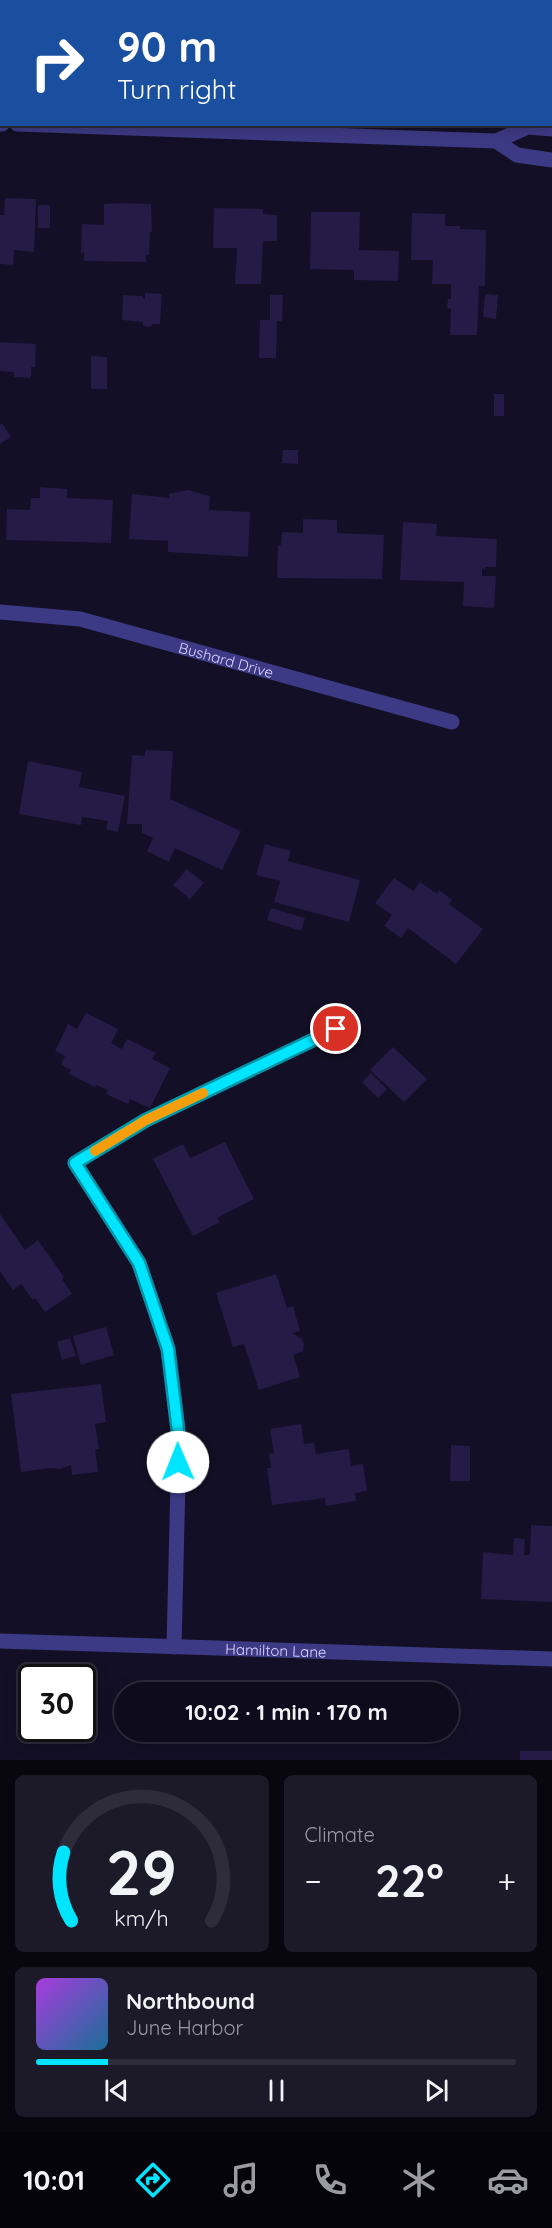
<!DOCTYPE html>
<meta charset="utf-8">
<style>
body{margin:0;font-family:Quicksand,sans-serif;background:#1c1929;color:#f1f3f6;height:100vh;display:flex;flex-direction:column;font-size:22px;white-space:nowrap}
*{box-sizing:border-box;margin:0}
p{font-size:20px;color:#9b9ba3}
.icon{flex:none;width:33px;height:33px;fill:none;stroke:currentColor;stroke-width:2;stroke-linecap:round;stroke-linejoin:round}
.map{position:relative;height:1760px;overflow:hidden}
.sheet{display:flex;flex-direction:column;gap:15px;padding:15px;background:#08060f;flex:1}
.sheet>*{flex:none}
.top-card{position:absolute;left:0px;top:0px;width:552px;height:126px;box-shadow:0 3px 15px #0003,0 0 0 2px #2e2b3b;background:#1a4fa0;color:#fff;overflow:hidden}
.speed{position:absolute;left:18px;top:1664px;display:flex;gap:12px;font-size:30px;font-weight:700;text-align:center}
.speed>*{display:grid;place-content:center;width:78px;height:78px;border-radius:50%;background:#0e0b1c;box-shadow:0 3px 15px #0003,0 0 0 2px #2e2b3b;line-height:1}
.speed .limit{border:3px solid #111;border-radius:9px;background:#fff;color:#111}
.pin{position:absolute;display:grid;place-items:center;width:51px;height:51px;color:#fff;margin:-26px;border:3px solid #fff;border-radius:50%;box-shadow:0 2px 6px #0007}
.me{position:absolute;width:66px;margin:-33px;rotate:359deg;stroke-linejoin:round;filter:drop-shadow(0 0 4px #0008)}
.turn{display:flex;align-items:center;gap:21px;height:126px;padding:0 18px;font-size:27px}
.turn .icon{width:78px;height:78px;stroke-width:2.5}
.turn b{display:block;font-size:42px;line-height:51px}
.big{font-size:45px;font-weight:700;line-height:1.1}
.sheet .tile{flex:1;display:flex;flex-direction:column;justify-content:center;gap:9px;min-width:0;padding:0 21px;border-radius:9px;background:#1c1929}
.sheet .dial{align-items:center;gap:0}
.dial svg{height:156px;overflow:visible;fill:none;stroke:#2e2b3b;stroke-width:7;stroke-linecap:round;text-anchor:middle}
.dial text{fill:#f1f3f6;stroke:none}
.song{display:flex;align-items:center;gap:18px}
.cover{width:72px;height:72px;border-radius:9px;background:linear-gradient(135deg,hsl(280 70% 55%),hsl(200 70% 35%))}
.played{height:6px;border-radius:3px;background:linear-gradient(90deg,#00e5ff 15%,#2e2b3b 15%)}
.keys{display:flex;justify-content:space-around;direction:ltr}
.heat{display:flex;justify-content:space-between;align-items:center;font-size:33px;direction:ltr}
.sheet .tiles{flex:1;display:grid;gap:15px;grid-template-columns:1fr 1fr}
.tile:last-child{grid-column:span 2}
.trip{position:absolute;left:114px;top:1682px;width:345px;height:60px;border-radius:30px;background:#0e0b1c;box-shadow:0 3px 15px #0003,0 0 0 2px #2e2b3b;font-weight:700;line-height:60px;text-align:center}
.tabs{display:flex;height:96px;justify-content:space-around;align-items:center;background:#06040b;color:#9b9ba3}
.tabs .icon{width:42px;height:42px}
.tabs .on{color:#00e5ff}
.tabs b{font-size:27px;color:#f1f3f6}
.map>svg:first-child{display:block}
</style>
<div class="map">
<svg width="552" height="1760" viewBox="0 0 552 1760">
<rect width="100%" height="100%" fill="#130f26"/>
<!-- building -->
<path fill="#241b47" d="M5 198 36 199 34 252 14 250 13 265 0 264V215H4Z
M120 203 151 204 152 232H150L149 255H146V262L84 261V252L81 253 82 224 104 225V204Z
M38 205H50V228H38Z
M214 208 263 209V214L277 215V241H263L261 284H235L237 248H213Z
M311 212H360L359 250 399 251 398 281 354 280V270L310 269Z
M412 213 445 214V226H460V229L486 230 485 286H479L477 335H450L451 309 447 308 448 299H451V284H432L433 260H411Z
M145 293 162 294 160 324H152L151 327 143 326V322L122 320 123 295 142 296V298L145 299Z
M485 294 498 295 496 319 483 317Z
M270 295H283L282 321H277L276 358H259L260 320H270Z
M0 342 36 344 35 367H31V378L14 377V372L0 371Z
M91 356 107 357V389H91Z
M494 394H504V416H494Z
M2 423 11 437 0 444V425Z
M283 450H298V464L282 463Z
M40 487 67 489V498L113 500 111 543 6 540 7 509 30 510 31 498H40Z
M188 490 210 496 209 510 250 512 248 557 168 552V541L129 539 132 494 169 498V494Z
M303 519 337 520V533L384 535 382 579 277 578 278 545H281L282 532 303 533Z
M403 522 437 524 436 536 497 539 496 567H486L485 569 482 568V576H496L494 608 463 606 464 582 400 580Z
M145 750 173 751 170 799 241 831 222 870 175 848 169 862 147 851 153 838 142 833V824H127L132 755 145 756Z
M28 761 82 772 79 787 125 796 118 832 106 829 108 821 82 817 81 825 19 814Z
M265 844 291 851 288 861 360 880 349 922 274 902 280 881 256 875Z
M187 869 204 883 190 899 173 885Z
M394 878 413 891 420 882 437 894 439 890 452 900 449 904 483 929 456 964 408 928 401 938 384 926 392 915 375 903Z
M271 908 305 918 301 931 267 920Z
M86 1013 118 1029 111 1043 122 1049 127 1039 156 1053 152 1059 170 1068 150 1108 130 1099 128 1104 106 1094 108 1090 96 1085 95 1087 69 1074 71 1070 61 1065 65 1056 55 1051 68 1024 77 1029Z
M393 1047 427 1079 404 1102 370 1070Z
M371 1073 387 1089 378 1098 362 1082Z
M225 1142 254 1199 217 1218 220 1222 193 1236 153 1159 183 1144 190 1158Z
M0 1214 25 1250 38 1240 64 1277 62 1279 72 1294 45 1312 35 1298 33 1300 21 1284 13 1290 0 1271Z
M276 1274 287 1308 293 1306 300 1331 292 1333 302 1339 304 1344 303 1351 293 1355 300 1377 259 1390 244 1344 233 1347 216 1293Z
M106 1327 114 1355 81 1365 73 1336Z
M70 1338 76 1356 62 1360 57 1342Z
M101 1384 106 1422 95 1424 99 1449H95L98 1472 72 1475 71 1465 60 1469 50 1468 21 1472 11 1394Z
M301 1424 304 1444 314 1443 316 1454 349 1449 351 1466 363 1464 367 1491 355 1493 356 1501 326 1506 325 1498 272 1505 267 1468H271L269 1454 274 1453 270 1429Z
M451 1445 470 1446V1481H450Z
M531 1525 552 1526V1602L481 1599 483 1552 513 1555 514 1538 525 1539 524 1555H530Z
M520 1751H552V1760H520Z"/>
<g fill="none" stroke-linecap="round" stroke-linejoin="round">
<!-- service -->
<path stroke="#3d3a85" stroke-width="14" d="M75 1163 146 1120 336 1029"/>
<!-- minor -->
<g stroke="#3d3a85" stroke-width="15">
<path d="M289 2V0"/>
<path id="s1" d="M0 612 80 619 452 722"/>
<path d="M75 1163 139 1263 168 1349 179 1439 174 1647"/>
</g>
<!-- tertiary -->
<g stroke="#3d3a85" stroke-width="15">
<path d="M0 124H2"/>
<path d="M17 124 496 141 528 127 552 129"/>
<path d="M496 141 517 155 552 160"/>
<path id="s2" d="M0 1641 552 1659"/>
</g>
</g>
<g fill="none" stroke-linecap="round" stroke-linejoin="round">
<!-- route casing -->
<g stroke="#0095a6" stroke-width="15">
<path id="route" d="M178 1462 179 1439 168 1349 139 1263 75 1163 146 1120 336 1029"/>
</g>
<!-- route -->
<use href="#route" stroke="#00e5ff" stroke-width="10"/>
<!-- slow -->
<path stroke="#f59e0b" stroke-width="10" d="M95 1151 146 1120 203 1093"/>
</g>
<g text-anchor="middle" dominant-baseline="central" stroke-width="6" stroke-linejoin="round" paint-order="stroke">
<!-- street labels -->
<g font-size="15" fill="#d9d4ff" stroke="#130f26">
<text stroke="none"><textPath href="#s1" startOffset="232">Bushard Drive</textPath></text>
<text stroke="none"><textPath href="#s2" startOffset="276">Hamilton Lane</textPath></text>
</g>
</g>
</svg>
<div class="speed"><div class="limit">30</div></div>
<div class="pin" style="left:336px;top:1029px;background:#d93025"><svg class="icon" aria-label="arrive" viewBox="0 0 24 24"><path d="M6 21V4h12l-3 4 3 4H6"/></svg></div>
<svg class="me" style="left:178px;top:1462px" viewBox="-20 -20 40 40"><circle r="19" fill="#fff"/><path d="M0-13L10 11 0 6-10 11z" fill="#00e5ff"/></svg>
<div class="trip">10:02 · 1 min · 170 m</div>
<div class="top-card">
<div class="turn"><svg class="icon" aria-label="right" viewBox="0 0 24 24"><path d="M7 20v-9h11M14 6l5 5-5 5"/></svg><div><b>90 m</b>Turn right</div></div>
</div>
</div>
<section class="sheet">
<div class="tiles">
<div class="tile dial"><svg viewBox="0 0 100 80">
<path d="M14 69A42 42 0 1 1 86 69"/>
<path d="M14 69A42 42 0 0 1 10 34" stroke="#00e5ff"/>
<text x="50" y="56" font-size="32" font-weight="700">29</text>
<text x="50" y="72" font-size="11">km/h</text>
</svg></div>
<div class="tile"><p>Climate</p>
<div class="heat"><a>−</a><b class="big">22°</b><a>+</a></div>
</div>
<div class="tile">
<div class="song"><i class="cover"></i><div><b>Northbound</b><p>June Harbor</p></div></div>
<div class="played"></div>
<div class="keys"><svg class="icon" aria-label="previous" viewBox="0 0 24 24"><path d="M18 5L8 12l10 7zM5 5v14"/></svg><svg class="icon" aria-label="pause" viewBox="0 0 24 24"><path d="M8 5v14M16 5v14"/></svg><svg class="icon" aria-label="next" viewBox="0 0 24 24"><path d="M6 5l10 7-10 7zM19 5v14"/></svg></div>
</div>
</div>
</section>
<nav class="tabs">
<b>10:01</b>
<svg class="icon on" aria-label="directions" viewBox="0 0 24 24"><path d="M12 3l9 9-9 9-9-9zM9 14v-3h6M13 9l2 2-2 2"/></svg>
<svg class="icon" aria-label="music" viewBox="0 0 24 24"><path d="M9 18V5l10-2v13"/><circle cx="6" cy="18" r="3"/><circle cx="16" cy="16" r="3"/></svg>
<svg class="icon" aria-label="phone" viewBox="0 0 24 24"><path d="M5 4h4l2 5-3 2q2 4 5 5l2-3 5 2v4C11 20 4 13 5 4z"/></svg>
<svg class="icon" aria-label="climate" viewBox="0 0 24 24"><path d="M12 3v18M4 7l16 10M4 17L20 7"/></svg>
<svg class="icon" aria-label="car" viewBox="0 0 24 24"><path d="M5 17H2v-5l4-1 3-4h7l3 4 3 1v5h-3M9 17h6M6 11h13"/><circle cx="7" cy="17" r="2"/><circle cx="17" cy="17" r="2"/></svg>
</nav>
